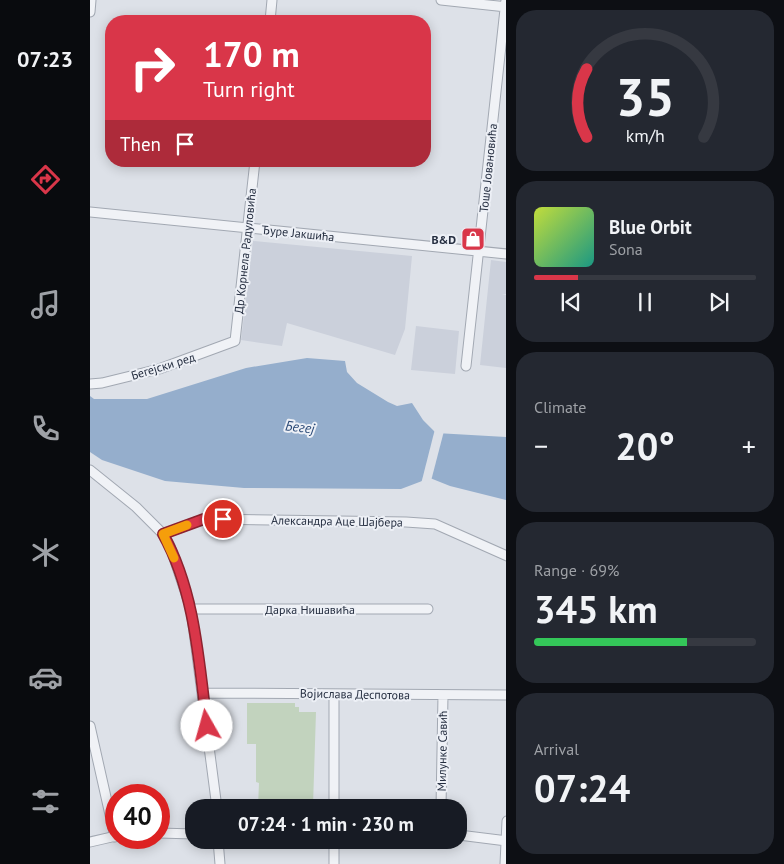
<!DOCTYPE html>
<meta charset="utf-8">
<style>
body{margin:0;font-family:"PT Sans",sans-serif;background:#242831;color:#f1f3f6;height:100vh;display:flex;flex-direction:column;font-size:19px;white-space:nowrap}
*{box-sizing:border-box;margin:0}
p{font-size:16px;color:#9ea1a6}
.icon{flex:none;width:28px;height:28px;fill:none;stroke:currentColor;stroke-width:2;stroke-linecap:round;stroke-linejoin:round}
.map{position:relative;flex:1;overflow:hidden}
.sheet{display:flex;flex-direction:column;gap:10px;padding:10px;background:#0d0f14;width:278px}
.sheet>*{flex:none}
.hud{position:absolute;left:15px;top:15px;width:326px;height:152px;border-radius:20px;box-shadow:0 2px 12px #0003;background:#d93649;color:#fff;overflow:hidden}
.speed{position:absolute;left:15px;top:784px;display:flex;gap:10px;font-size:25px;font-weight:700;text-align:center}
.speed>*{display:grid;place-content:center;width:65px;height:65px;border-radius:50%;background:#171b24;box-shadow:0 2px 12px #0003;line-height:1}
.speed .limit{border:8px solid #d22;background:#fff;color:#111}
.pin{position:absolute;display:grid;place-items:center;width:42px;height:42px;color:#fff;margin:-21px;border:2px solid #fff;border-radius:50%;box-shadow:0 1px 5px #0007}
.me{position:absolute;width:55px;margin:-28px;rotate:353deg;stroke-linejoin:round;filter:drop-shadow(0 0 4px #0008)}
.turn{display:flex;align-items:center;gap:18px;height:105px;padding:0 15px;font-size:22px}
.turn .icon{width:65px;height:65px;stroke-width:2.5}
.turn b{display:block;font-size:35px;line-height:42px}
.then{display:flex;align-items:center;height:48px;padding:0 15px;background:#0003;gap:10px;font-size:19px}
.big{font-size:38px;font-weight:700;line-height:1.1}
.sheet .card{flex:1;display:flex;flex-direction:column;justify-content:center;gap:8px;min-width:0;padding:0 18px;border-radius:20px;background:#242831}
.sheet .dial{align-items:center;gap:0}
.dial svg{height:130px;overflow:visible;fill:none;stroke:#363941;stroke-width:7;stroke-linecap:round;text-anchor:middle}
.dial text{fill:#f1f3f6;stroke:none}
.song{display:flex;align-items:center;gap:15px}
.cover{width:60px;height:60px;border-radius:8px;background:linear-gradient(135deg,hsl(70 70% 55%),hsl(170 70% 35%))}
.played{height:5px;border-radius:2px;background:linear-gradient(90deg,#d93649 20%,#363941 20%)}
.keys{display:flex;justify-content:space-around;direction:ltr}
.heat{display:flex;justify-content:space-between;align-items:center;font-size:28px;direction:ltr}
.charge{height:8px;border-radius:4px;background:linear-gradient(90deg,#34c759 69%,#363941 0)}
.trip{position:absolute;left:95px;top:799px;width:282px;height:50px;border-radius:20px;background:#171b24;box-shadow:0 2px 12px #0003;font-weight:700;line-height:50px;text-align:center}
main{display:flex;flex:1;min-height:0}
.menu{display:flex;flex-direction:column;width:90px;justify-content:space-around;align-items:center;background:#090b0e;color:#9ea1a6}
.menu .icon{width:35px;height:35px}
.menu .active{color:#d93649}
.menu b{font-size:22px;color:#f1f3f6}
.map>svg:first-child{display:block}
</style>
<main>
<nav class="menu">
<b>07:23</b>
<svg class="icon active" aria-label="directions" viewBox="0 0 24 24"><path d="M12 3l9 9-9 9-9-9zM9 14v-3h6M13 9l2 2-2 2"/></svg>
<svg class="icon" aria-label="music" viewBox="0 0 24 24"><path d="M9 18V5l10-2v13"/><circle cx="6" cy="18" r="3"/><circle cx="16" cy="16" r="3"/></svg>
<svg class="icon" aria-label="phone" viewBox="0 0 24 24"><path d="M5 4h4l2 5-3 2q2 4 5 5l2-3 5 2v4C11 20 4 13 5 4z"/></svg>
<svg class="icon" aria-label="climate" viewBox="0 0 24 24"><path d="M12 3v18M4 7l16 10M4 17L20 7"/></svg>
<svg class="icon" aria-label="car" viewBox="0 0 24 24"><path d="M5 17H2v-5l4-1 3-4h7l3 4 3 1v5h-3M9 17h6M6 11h13"/><circle cx="7" cy="17" r="2"/><circle cx="17" cy="17" r="2"/></svg>
<svg class="icon" aria-label="filters" viewBox="0 0 24 24"><path d="M4 7h16M4 17h16"/><circle cx="9" cy="7" r="2"/><circle cx="15" cy="17" r="2"/></svg>
</nav>
<div class="map">
<svg width="417" height="864" viewBox="0 0 417 864">
<rect width="100%" height="100%" fill="#dde1e8"/>
<!-- built -->
<path fill="#cbd0db" d="M163 241 322 256 315 329 305 355 197 323 192 346 151 340Z
M401 260 416 262V294H412L416 295V368L390 365Z
M326 326 369 331 365 374 321 370Z"/>
<!-- green -->
<path fill="#c2d3be" d="M157 703H205V707H209V712H226L223 806 164 807 168 806 169 783 166 782V744H157Z"/>
<!-- water -->
<path fill="#95aecc" d="M217 358 255 361 257 372 267 383 298 402 307 406 322 403 333 420 346 433 416 437V500L360 486 340 478 311 489 154 488 75 481 12 460 0 452V396L4 399H57L156 368Z"/>
<!-- pier -->
<path fill="#dde1e8" d="M345 429 354 431 341 481 331 484Z"/>
<g fill="none" stroke-linecap="round" stroke-linejoin="round">
<!-- minor casing -->
<g stroke="#a2a8b2" stroke-width="11">
<path id="minor" d="M351 0 417 7
M0 12 1 0
M180 21 182 0
M0 212 417 254
M376 366 416 0
M0 384 12 383 69 369 145 341 165 161
M0 470 46 507 73 534 80 546 101 609 127 808
M73 534 114 519 316 522 345 524 417 556
M101 609H338
M113 693 417 695
M244 694V808
M0 726 25 837
M351 808 353 695
M69 833 104 834
M369 835 417 841
M128 840 130 864
M244 840V864
M0 842 26 836
M415 864 417 821"/>
</g>
<!-- minor -->
<use href="#minor" stroke="#f0f2f6" stroke-width="9"/>
</g>
<g fill="none" stroke-linecap="round" stroke-linejoin="round">
<!-- route casing -->
<g stroke="#8d232f" stroke-width="12">
<path id="route" d="M117 726C109 662 105 591 73 534L114 519H133"/>
</g>
<!-- route -->
<use href="#route" stroke="#d93649" stroke-width="9"/>
<!-- slow -->
<path stroke="#f59e0b" stroke-width="9" d="M84 558 73 534 97 525"/>
</g>
<!-- icons -->
<defs>
<g id="shop-square" transform="scale(1.25)"><rect x="-9" y="-9" width="18" height="18" rx="4" fill="#d93649" stroke="#edf0f6"/><path d="M-5-2.5h2.3a2.7 3.5 0 0 1 5.4 0H5L5.5 6h-11ZM-1.5-2.5h3a1.5 2.3 0 0 0-3 0Z" fill="#fff"/></g>
</defs>
<g fill-rule="evenodd">
<use href="#shop-square" x="383" y="239"/>
</g>
<g text-anchor="middle" dominant-baseline="central" stroke-width="4" stroke-linejoin="round" paint-order="stroke">
<!-- street labels -->
<g font-size="12" fill="#252e40" stroke="#edf0f6">
<text transform="translate(398 168) rotate(-84)">Тоше Јовановића</text>
<text transform="translate(208 233) rotate(6)">Ђуре Јакшића</text>
<text transform="translate(155 251) rotate(-84)">Др Корнела Радуловића</text>
<text transform="translate(73 366) rotate(-17)">Бегејски ред</text>
<text transform="translate(247 521) rotate(1)">Александра Аце Шајбера</text>
<text x="220" y="609">Дарка Нишавића</text>
<text transform="translate(265 694) rotate(1)">Војислава Деспотова</text>
<text transform="translate(352 751) rotate(-89)">Милунке Савић</text>
</g>
<!-- poi labels -->
<g font-size="12" font-weight="bold" fill="#252e40" stroke="#edf0f6" text-anchor="end">
<text x="366" y="239">B&amp;D</text>
</g>
<!-- water labels -->
<g font-size="14" font-style="italic" fill="#2c4b78" stroke="#edf0f6">
<text transform="translate(210 427) rotate(7)">Бегеј</text>
</g>
</g>
</svg>
<div class="speed"><div class="limit">40</div></div>
<div class="pin" style="left:133px;top:519px;background:#d93025"><svg class="icon" aria-label="arrive" viewBox="0 0 24 24"><path d="M6 21V4h12l-3 4 3 4H6"/></svg></div>
<svg class="me" style="left:117px;top:726px" viewBox="-20 -20 40 40"><circle r="19" fill="#fff"/><path d="M0-13L10 11 0 6-10 11z" fill="#d93649"/></svg>
<div class="trip">07:24 · 1 min · 230 m</div>
<div class="hud">
<div class="turn"><svg class="icon" aria-label="right" viewBox="0 0 24 24"><path d="M7 20v-9h11M14 6l5 5-5 5"/></svg><div><b>170 m</b>Turn right</div></div>
<div class="then">Then<svg class="icon" aria-label="arrive" viewBox="0 0 24 24"><path d="M6 21V4h12l-3 4 3 4H6"/></svg></div>
</div>
</div>
<section class="sheet">
<div class="card dial"><svg viewBox="0 0 100 80">
<path d="M14 69A42 42 0 1 1 86 69"/>
<path d="M14 69A42 42 0 0 1 14 27" stroke="#d93649"/>
<text x="50" y="56" font-size="32" font-weight="700">35</text>
<text x="50" y="72" font-size="11">km/h</text>
</svg></div>
<div class="card">
<div class="song"><i class="cover"></i><div><b>Blue Orbit</b><p>Sona</p></div></div>
<div class="played"></div>
<div class="keys"><svg class="icon" aria-label="previous" viewBox="0 0 24 24"><path d="M18 5L8 12l10 7zM5 5v14"/></svg><svg class="icon" aria-label="pause" viewBox="0 0 24 24"><path d="M8 5v14M16 5v14"/></svg><svg class="icon" aria-label="next" viewBox="0 0 24 24"><path d="M6 5l10 7-10 7zM19 5v14"/></svg></div>
</div>
<div class="card"><p>Climate</p>
<div class="heat"><a>−</a><b class="big">20°</b><a>+</a></div>
</div>
<div class="card"><p>Range · 69%</p><b class="big">345 km</b><div class="charge"></div></div>
<div class="card"><p>Arrival</p><b class="big">07:24</b></div>
</section>
</main>
